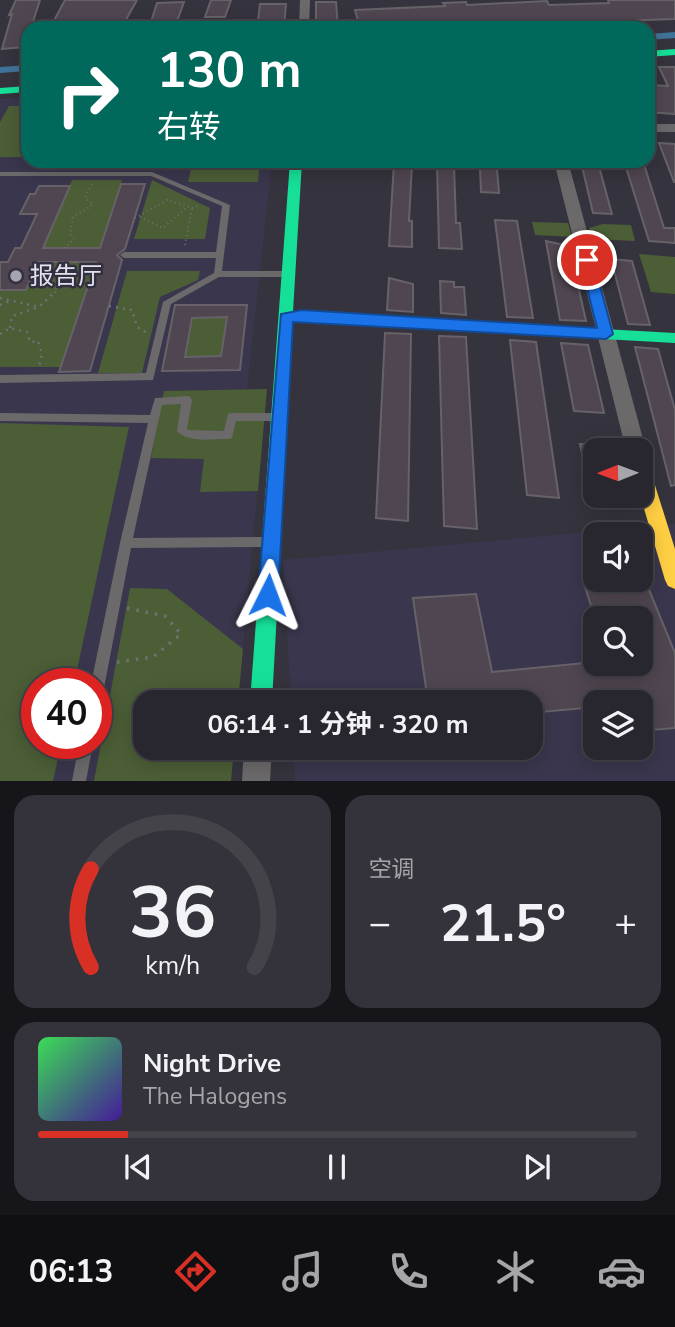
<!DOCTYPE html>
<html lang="zh">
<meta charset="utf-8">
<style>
body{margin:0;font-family:"Nunito Sans","Noto Sans SC",sans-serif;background:#34323a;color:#f1f3f6;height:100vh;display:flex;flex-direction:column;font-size:26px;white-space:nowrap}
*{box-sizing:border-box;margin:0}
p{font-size:23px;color:#a5a5aa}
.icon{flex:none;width:38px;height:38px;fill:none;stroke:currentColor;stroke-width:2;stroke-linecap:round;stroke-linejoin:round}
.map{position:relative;height:781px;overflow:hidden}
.drawer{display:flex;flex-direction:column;gap:14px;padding:14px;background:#161519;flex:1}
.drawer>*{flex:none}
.hud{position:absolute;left:21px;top:21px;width:634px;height:147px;border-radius:21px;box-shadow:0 4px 18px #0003,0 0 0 2px #44434a;background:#00695c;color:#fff;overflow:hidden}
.needle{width:46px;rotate:269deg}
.fabs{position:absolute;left:583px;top:438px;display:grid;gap:14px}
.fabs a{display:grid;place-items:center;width:70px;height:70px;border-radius:14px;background:#28262e;box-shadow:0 4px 18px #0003,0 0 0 2px #44434a;font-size:35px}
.speed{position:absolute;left:21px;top:668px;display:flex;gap:14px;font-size:35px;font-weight:700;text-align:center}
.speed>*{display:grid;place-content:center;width:91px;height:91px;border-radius:50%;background:#28262e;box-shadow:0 4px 18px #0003,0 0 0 2px #44434a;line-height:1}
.speed .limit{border:10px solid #d22;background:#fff;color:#111}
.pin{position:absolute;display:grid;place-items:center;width:60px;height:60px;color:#fff;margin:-30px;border:4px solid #fff;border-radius:50%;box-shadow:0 2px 7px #0007}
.me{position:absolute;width:77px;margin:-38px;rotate:3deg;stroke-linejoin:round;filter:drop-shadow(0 0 5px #0008)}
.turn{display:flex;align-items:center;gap:24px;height:147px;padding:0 21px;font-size:32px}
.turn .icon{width:91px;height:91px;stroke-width:2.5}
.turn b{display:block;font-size:49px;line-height:60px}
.big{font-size:52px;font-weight:700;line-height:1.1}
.drawer .widget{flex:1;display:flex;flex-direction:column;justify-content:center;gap:10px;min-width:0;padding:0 24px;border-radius:21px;background:#34323a}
.drawer .dial{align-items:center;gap:0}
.dial svg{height:182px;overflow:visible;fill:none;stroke:#44434a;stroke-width:7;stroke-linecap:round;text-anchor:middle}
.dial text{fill:#f1f3f6;stroke:none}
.song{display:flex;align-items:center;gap:21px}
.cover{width:84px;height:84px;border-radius:10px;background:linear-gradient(135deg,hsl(130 70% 55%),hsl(260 70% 35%))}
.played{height:7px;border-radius:4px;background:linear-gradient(90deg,#d93025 15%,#44434a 15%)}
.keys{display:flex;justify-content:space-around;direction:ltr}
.heat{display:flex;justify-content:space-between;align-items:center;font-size:38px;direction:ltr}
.drawer .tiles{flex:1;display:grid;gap:14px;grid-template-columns:1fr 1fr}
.widget:last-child{grid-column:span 2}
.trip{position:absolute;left:133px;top:690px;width:410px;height:70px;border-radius:21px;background:#28262e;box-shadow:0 4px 18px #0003,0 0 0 2px #44434a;font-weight:700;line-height:70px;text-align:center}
.tab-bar{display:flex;height:112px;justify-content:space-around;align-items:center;background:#100f12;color:#a5a5aa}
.tab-bar .icon{width:49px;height:49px}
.tab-bar .on{color:#d93025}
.tab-bar b{font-size:32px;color:#f1f3f6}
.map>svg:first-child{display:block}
</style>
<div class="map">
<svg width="675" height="781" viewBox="0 0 675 781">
<rect width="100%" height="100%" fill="#35333d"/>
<!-- built -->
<path fill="#3a364d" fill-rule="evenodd" d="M28 98V161H272L247 390 267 389 238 702H145V747H234L231 781H0V99ZM37 684H96V744H37Z
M675 524V781H295L293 747H530V702H291L283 560ZM595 534H640V579H595ZM595 618H640V663H595ZM595 702H640V747H595Z"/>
<!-- green -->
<path fill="#4b5e36" d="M9 106H28V157H0V122Z
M193 161H260L258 182H188Z
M72 180H122L100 248 43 249Z
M152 180 210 208 205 239H134Z
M532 222 568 223 572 237 535 235Z
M603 224 631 225 635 241 591 239 589 228Z
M639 254 675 257V294L651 292Z
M37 262H96L61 367H0V290H26Z
M127 271H200L198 280 160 297 142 373H98Z
M228 317 223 356 185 357 191 318Z
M267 389 258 491 200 492 204 459 151 458 164 391Z
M0 423 129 427 74 684H37V744H61L53 781H0Z
M130 588 167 589 243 649 238 702H145V747H234L231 781H94Z"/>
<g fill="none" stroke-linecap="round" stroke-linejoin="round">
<!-- canal -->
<path fill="#407398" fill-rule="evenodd" d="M675 32V38L648 40V34Z
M28 65V71L0 73V67Z"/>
</g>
<!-- building -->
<path fill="#504651" stroke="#666268" stroke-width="2" fill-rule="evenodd" d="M16 0H40L31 28H28L25 47 2 49 12 14 9 15Z
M65 0H137L123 25 50 28Z
M211 0H231L225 17H205Z
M608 0H675V19L559 23 561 26 524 28H360L355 10 445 6 443 3 466 2 467 5 547 1 549 5 609 3Z
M184 2 176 24 150 25 157 3Z
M316 2H336L338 28H316Z
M260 4H286L284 28H257Z
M659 67H675V114L648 112V85L668 86Z
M659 143 675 144V182H674Z
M624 161H643L664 228H675V243L649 241Z
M581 162 598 163 612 214 593 213Z
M394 163H412L409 221H412V247L389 246Z
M437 165 454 166 456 223H460L462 249 439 248Z
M480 168 497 169 499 193 481 192Z
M121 184H145L125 249 117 255 122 260 90 371 59 372 96 262H37L26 290H0V262H8L15 248H21L37 214H20L30 194H35L39 186H70L43 248H100Z
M495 220 517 221 533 318 507 317Z
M546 241 569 246 586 321 560 320Z
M611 259 632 261 650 325 628 324Z
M389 278 413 284V312L387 310Z
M440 281 454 282V287H464L466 315 441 313Z
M175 305H247L240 370 162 371ZM227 317 221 356 185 357 192 318Z
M385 333 411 334 408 521 376 518Z
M439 336 466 337 477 529 444 526Z
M510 340 536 342 559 498 527 495Z
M561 343 588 345 604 413 574 411Z
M635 347 658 349 675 410V485L671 486Z
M580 444 595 445V486H589Z
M645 580 675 653V728L640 731V702H595V707L530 713V702H428L413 598 476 594 492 672 595 662 640 663V618H595L584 584Z"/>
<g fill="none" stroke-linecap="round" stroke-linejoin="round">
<!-- path-far2 -->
<path stroke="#726f73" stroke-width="2" stroke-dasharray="1 3.5" stroke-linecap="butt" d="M140 217 163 228 187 207
M135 218 167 200 192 208 198 206
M185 245 192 208
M64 248 74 239 70 234 73 217 93 205 85 198 92 184
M55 293 61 262"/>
<!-- path-far1 -->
<path stroke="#726f73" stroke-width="2.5" stroke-dasharray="2 5" stroke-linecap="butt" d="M0 298 39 307 56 291
M0 305 13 300
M109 306 132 310 137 327 149 334
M10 328 12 316 39 307
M0 334 10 328 27 332 30 342 38 341 42 354 39 367"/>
<!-- path -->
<path stroke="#726f73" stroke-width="3.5" stroke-dasharray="2.5 7" stroke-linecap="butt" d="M117 662 153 657 181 634 165 616 127 608"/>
<!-- lane -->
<path fill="#6c696b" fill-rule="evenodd" d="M0 172H152L230 205 222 271H288L292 274 288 277H219L171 304 153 380 0 383V375L146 373 163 302 214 273 216 258H124L120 255 124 252H216L222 206 151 176H0Z
M187 396 190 397 192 400 187 429 189 430 224 431 228 414 232 413H279L283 414 284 417 283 420 279 421H236L232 438 228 439C212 439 188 443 177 431L181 404 162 405 133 538 268 537 272 538 274 542 272 546 268 547 131 548 103 693 101 698 96 699V684H91L120 543 148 423 0 421V413L150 415 155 398Z
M79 744H93L86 781H72Z"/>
<!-- street -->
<path fill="#6c696b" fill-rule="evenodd" d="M300 0H310L309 28H299Z
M648 124H675V132H648Z
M554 161H568L646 450 640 457V450H626Z
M244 747H272L270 781H242Z"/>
<!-- fast -->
<path fill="#16e098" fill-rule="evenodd" d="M675 49V55L648 57V51Z
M28 86V92L0 94V88Z
M290 161H302L293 312 675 333V343L293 322 272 702H250Z"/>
<!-- slow -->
<path fill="#ffcf43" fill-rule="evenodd" d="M640 459 646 461 649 466 675 549V589L668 586 665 580 640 495Z"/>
</g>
<!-- route -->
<path fill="#1a73e8" stroke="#114b97" stroke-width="2" d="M587 255 593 260 613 334 606 339 293 322 278 595 275 602 268 605 261 602 258 595 281 314 302 310 597 328 580 260Z"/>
<!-- markers -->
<circle fill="#a6a4af" stroke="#322f41" stroke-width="2.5" cx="16" cy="276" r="7"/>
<g text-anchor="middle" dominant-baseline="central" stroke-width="5" stroke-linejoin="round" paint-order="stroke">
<!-- poi labels -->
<g font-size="24" fill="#e3e1ed" stroke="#322f41" text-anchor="start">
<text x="30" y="276">报告厅</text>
</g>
</g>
</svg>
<div class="fabs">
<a><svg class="needle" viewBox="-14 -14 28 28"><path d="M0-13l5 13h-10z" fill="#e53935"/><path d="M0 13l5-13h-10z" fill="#a5a5aa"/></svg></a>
<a><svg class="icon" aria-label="sound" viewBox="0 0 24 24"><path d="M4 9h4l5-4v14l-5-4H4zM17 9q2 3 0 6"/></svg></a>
<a><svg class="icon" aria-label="search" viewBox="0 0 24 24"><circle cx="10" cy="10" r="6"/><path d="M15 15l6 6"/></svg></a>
<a><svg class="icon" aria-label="layers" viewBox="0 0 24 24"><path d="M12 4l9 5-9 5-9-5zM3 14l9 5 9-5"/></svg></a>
</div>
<div class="speed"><div class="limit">40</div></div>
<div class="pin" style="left:587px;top:260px;background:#d93025"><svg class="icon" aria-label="arrive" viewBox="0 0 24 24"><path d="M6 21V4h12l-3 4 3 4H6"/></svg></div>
<svg class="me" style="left:268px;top:595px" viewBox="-20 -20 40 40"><path d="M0-17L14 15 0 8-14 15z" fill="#1a73e8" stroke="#fff" stroke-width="4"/></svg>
<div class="trip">06:14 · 1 分钟 · 320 m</div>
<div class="hud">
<div class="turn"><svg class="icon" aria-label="right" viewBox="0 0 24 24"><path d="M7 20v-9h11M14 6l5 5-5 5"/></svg><div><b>130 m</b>右转</div></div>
</div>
</div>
<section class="drawer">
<div class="tiles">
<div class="widget dial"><svg viewBox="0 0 100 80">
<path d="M14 69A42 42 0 1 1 86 69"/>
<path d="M14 69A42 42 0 0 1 14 26" stroke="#d93025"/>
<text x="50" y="56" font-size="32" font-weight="700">36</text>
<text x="50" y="72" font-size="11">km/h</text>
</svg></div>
<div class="widget"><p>空调</p>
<div class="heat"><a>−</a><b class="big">21.5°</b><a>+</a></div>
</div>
<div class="widget">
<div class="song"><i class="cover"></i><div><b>Night Drive</b><p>The Halogens</p></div></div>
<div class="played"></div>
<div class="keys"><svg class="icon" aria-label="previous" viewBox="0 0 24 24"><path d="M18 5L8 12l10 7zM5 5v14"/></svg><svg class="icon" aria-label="pause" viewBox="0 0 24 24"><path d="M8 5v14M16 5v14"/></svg><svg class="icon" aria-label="next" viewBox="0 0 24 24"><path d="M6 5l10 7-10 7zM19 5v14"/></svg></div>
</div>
</div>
</section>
<nav class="tab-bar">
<b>06:13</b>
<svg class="icon on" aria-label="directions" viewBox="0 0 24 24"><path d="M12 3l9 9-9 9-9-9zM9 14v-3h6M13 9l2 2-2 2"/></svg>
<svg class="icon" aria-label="music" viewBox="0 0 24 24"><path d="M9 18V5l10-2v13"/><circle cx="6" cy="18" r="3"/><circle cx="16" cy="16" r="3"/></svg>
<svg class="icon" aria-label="phone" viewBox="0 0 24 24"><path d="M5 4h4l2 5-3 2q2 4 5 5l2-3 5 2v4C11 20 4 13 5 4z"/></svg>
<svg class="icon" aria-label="climate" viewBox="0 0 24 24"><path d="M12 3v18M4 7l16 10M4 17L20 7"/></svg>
<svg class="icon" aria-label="car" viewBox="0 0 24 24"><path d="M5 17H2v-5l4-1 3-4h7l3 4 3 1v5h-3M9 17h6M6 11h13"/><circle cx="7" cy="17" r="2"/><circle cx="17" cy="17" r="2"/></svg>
</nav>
